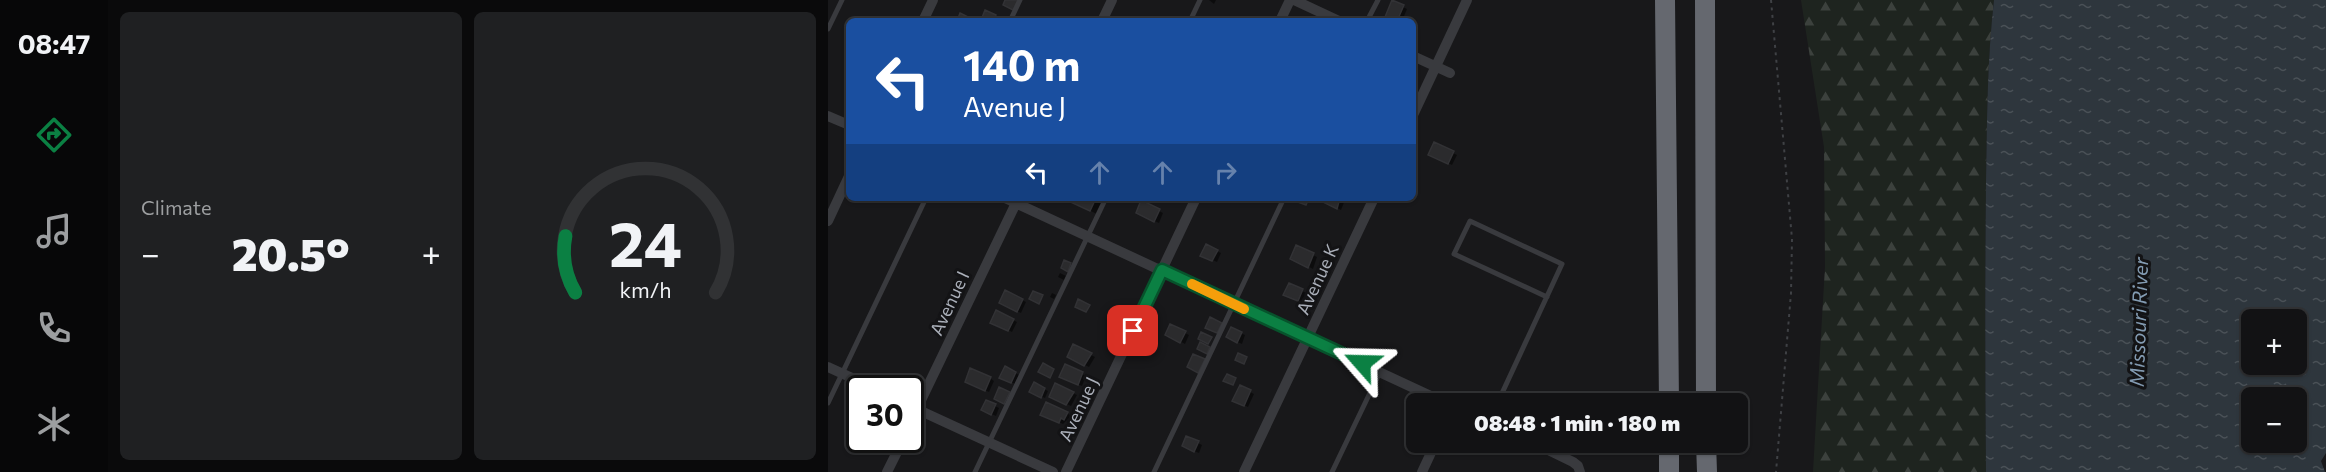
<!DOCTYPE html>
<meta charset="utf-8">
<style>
body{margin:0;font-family:Commissioner,sans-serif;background:#1f2022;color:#f1f3f6;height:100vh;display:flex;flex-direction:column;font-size:22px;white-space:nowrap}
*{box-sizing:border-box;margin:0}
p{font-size:20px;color:#9c9ea0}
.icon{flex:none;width:33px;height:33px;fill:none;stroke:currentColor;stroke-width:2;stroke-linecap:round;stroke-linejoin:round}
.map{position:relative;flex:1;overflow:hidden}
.details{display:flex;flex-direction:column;gap:12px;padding:12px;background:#0a0a0b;width:720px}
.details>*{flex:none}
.banner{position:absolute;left:18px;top:18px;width:570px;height:183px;border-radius:9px;box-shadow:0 2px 4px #0004,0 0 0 2px #313234;background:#1a4fa0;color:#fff;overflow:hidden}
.fabs{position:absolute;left:1413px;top:309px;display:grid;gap:12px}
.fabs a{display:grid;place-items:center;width:66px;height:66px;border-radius:9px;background:#121214;box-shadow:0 2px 4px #0004,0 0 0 2px #313234;font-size:30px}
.speed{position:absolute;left:18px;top:375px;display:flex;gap:12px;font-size:30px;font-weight:700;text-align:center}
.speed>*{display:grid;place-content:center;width:78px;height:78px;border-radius:50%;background:#121214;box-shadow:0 2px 4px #0004,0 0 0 2px #313234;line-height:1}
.speed .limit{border:3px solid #111;border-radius:9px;background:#fff;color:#111}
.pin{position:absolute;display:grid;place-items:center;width:51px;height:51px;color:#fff;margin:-26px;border-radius:12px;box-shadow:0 3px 9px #0006}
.me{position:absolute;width:66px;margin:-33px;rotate:295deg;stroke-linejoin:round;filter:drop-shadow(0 0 4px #0008)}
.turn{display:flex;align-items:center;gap:21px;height:126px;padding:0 18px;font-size:27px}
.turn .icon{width:78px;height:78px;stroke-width:2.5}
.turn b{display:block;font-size:42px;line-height:51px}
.lanes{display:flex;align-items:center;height:57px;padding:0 18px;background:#0003;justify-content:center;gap:30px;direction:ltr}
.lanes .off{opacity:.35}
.big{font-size:45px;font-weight:800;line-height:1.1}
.details .card{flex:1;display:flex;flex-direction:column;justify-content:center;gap:9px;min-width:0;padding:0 21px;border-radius:9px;background:#1f2022}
.details .dial{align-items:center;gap:0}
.dial svg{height:156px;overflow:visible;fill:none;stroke:#313234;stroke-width:7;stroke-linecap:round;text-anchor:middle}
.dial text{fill:#f1f3f6;stroke:none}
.heat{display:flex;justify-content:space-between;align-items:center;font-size:33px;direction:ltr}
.details .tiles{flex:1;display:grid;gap:12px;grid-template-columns:repeat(2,1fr)}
.trip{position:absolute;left:578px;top:393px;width:342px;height:60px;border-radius:9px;background:#121214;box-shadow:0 2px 4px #0004,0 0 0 2px #313234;font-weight:800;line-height:60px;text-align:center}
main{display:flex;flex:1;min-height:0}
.tabs{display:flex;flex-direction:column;width:108px;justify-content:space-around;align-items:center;background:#070708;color:#9c9ea0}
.tabs .icon{width:42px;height:42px}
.tabs .on{color:#0b8043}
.tabs b{font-size:27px;color:#f1f3f6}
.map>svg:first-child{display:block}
</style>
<main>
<nav class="tabs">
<b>08:47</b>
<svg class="icon on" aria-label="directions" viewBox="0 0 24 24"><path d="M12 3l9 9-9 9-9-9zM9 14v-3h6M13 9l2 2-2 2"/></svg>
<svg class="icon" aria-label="music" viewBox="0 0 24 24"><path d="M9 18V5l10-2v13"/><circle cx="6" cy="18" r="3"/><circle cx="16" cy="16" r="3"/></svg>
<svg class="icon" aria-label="phone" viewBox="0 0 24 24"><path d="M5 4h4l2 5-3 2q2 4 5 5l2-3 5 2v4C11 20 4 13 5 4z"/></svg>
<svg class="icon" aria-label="climate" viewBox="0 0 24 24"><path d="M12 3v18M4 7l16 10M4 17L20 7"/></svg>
</nav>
<section class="details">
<div class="tiles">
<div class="card"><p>Climate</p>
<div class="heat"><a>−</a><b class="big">20.5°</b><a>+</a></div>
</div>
<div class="card dial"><svg viewBox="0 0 100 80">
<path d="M14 69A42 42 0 1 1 86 69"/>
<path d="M14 69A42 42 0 0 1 9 40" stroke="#0b8043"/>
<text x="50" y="56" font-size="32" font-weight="700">24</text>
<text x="50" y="72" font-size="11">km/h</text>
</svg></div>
</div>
</section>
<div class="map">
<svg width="1498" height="472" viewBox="0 0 1498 472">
<defs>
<pattern id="forest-firs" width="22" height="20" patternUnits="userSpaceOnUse" patternTransform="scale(1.5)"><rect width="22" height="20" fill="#1e241f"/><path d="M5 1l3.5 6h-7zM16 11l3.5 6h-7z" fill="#3c413d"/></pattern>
<pattern id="water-ripples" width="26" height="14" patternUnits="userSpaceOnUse" patternTransform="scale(1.5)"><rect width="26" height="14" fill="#2e363d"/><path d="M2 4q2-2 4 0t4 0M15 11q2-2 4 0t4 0" fill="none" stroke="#4a5157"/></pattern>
</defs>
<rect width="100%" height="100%" fill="#18181a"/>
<!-- forest -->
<path fill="url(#forest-firs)" d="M973 0H1166C1159 61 1159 122 1158 183 1157 279 1157 376 1158 472H985L997 267 996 147Z"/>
<!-- water -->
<path fill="url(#water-ripples)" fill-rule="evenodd" d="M1166 0H1498V453L1493 461 1497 472H1158C1157 376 1157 279 1158 183 1159 122 1159 61 1166 0ZM1424 320H1468V364H1424ZM1424 398H1468V442H1424Z"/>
<!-- shadow -->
<path fill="#0007" d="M381 0H388L386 4Z
M565 2 579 9 574 21 559 16Z
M625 153 629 155 624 165 606 156Z
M235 198H264L274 203 269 214Z
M491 198H514L517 200 513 210Z
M314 202 335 213 331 223 313 215Z
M378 246 393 253 389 262 374 255Z
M469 247 489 257 485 269 464 258Z
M232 273 238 276 236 280 230 277Z
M462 285 478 293 474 302 457 294Z
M224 293 228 295 226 299 222 297Z
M194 300 198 302 193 313 176 305Z
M169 312 189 322 184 332 164 322Z
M343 326 361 335 357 344 339 334Z
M403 329 417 335 414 344 403 339Z
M246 346 267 357 261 367 241 357Z
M238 366 258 376 254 386 237 379Z
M178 368 191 375 187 384 173 377Z
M162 378 166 381 161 392 143 384Z
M206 384 220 391 217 398 203 392Z
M228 385 249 395 243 406 226 398Z
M413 387 426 394 420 407 406 400Z
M159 402 171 408 168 416 155 410Z
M239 413 243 416 235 424 218 416Z
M370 443 374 445 371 453 359 448Z"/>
<!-- building -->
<path fill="#2b2b2d" stroke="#323235" stroke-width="1.5" d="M177 0H190L185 10 175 5Z
M564 0 576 5 569 21 557 17Z
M157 10 168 15 166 21 153 20Z
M132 13 148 21H129Z
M606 142 626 151 620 164 600 155Z
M234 198H268L262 211Z
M468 198H481L478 205 467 201Z
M512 198 509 209 489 199V198Z
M313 200 332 209 326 222 308 213Z
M378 244 390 250 384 261 372 256Z
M468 245 486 253 480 268 462 259Z
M236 260 243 263 240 272 233 268Z
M461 283 475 289 470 301 455 295Z
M177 290 195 299 189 312 171 303Z
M205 291 215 295 211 304 201 299Z
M250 299 262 305 258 312 247 307Z
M168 310 186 319 180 331 162 323Z
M382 317 394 323 389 333 377 328Z
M342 324 358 331 352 343 337 335Z
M403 327 414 332 409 343 398 337Z
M373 332 384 337 380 344 370 339Z
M372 342 382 347 379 354 369 349Z
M245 344 264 353 256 366 239 357Z
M410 353 419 357 416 364 407 360Z
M365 354 377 359 370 373 359 367Z
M215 363 226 369 222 378 210 372Z
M237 364 255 372 250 385 231 377Z
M177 366 188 372 183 383 171 378Z
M142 368 163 377 157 391 137 382Z
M399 374 408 378 405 385 395 381Z
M206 382 217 388 213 398 201 392Z
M227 383 246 392 238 405 221 397Z
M412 385 423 390 416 406 404 401Z
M171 387 182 392 176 404 166 399Z
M158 400 168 404 163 415 153 410Z
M218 402 240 412 236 420 233 418 231 423 212 415Z
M358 436 371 441 366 452 354 446Z"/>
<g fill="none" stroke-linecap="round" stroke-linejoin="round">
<!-- path -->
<path stroke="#3f4145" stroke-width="2" stroke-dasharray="3 4.5" stroke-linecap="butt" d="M943 0 964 239 963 293 948 472"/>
<!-- service -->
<path stroke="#393a3e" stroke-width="5" d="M182 21 192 0
M362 21 372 0
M539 21 550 0
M0 29 14 0
M0 403 98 198
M669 404 734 264 642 221 626 254 719 297
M147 472 278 198
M326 472 456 198
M504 472 552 372"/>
<!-- minor -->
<path stroke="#393a3e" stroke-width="10" d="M466 0 511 21
M95 21 105 0
M274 21 284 0
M452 21 462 0
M585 56 622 73
M585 115 639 0
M0 116 21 125
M177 198 620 404
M0 221 21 176
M0 367 46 388
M82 406 225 472
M82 423 190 199
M704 442 745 462 750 466 752 472
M59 472 75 440
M238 472 368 198
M416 472 546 198
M594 472 608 442"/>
<!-- motorway -->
<path stroke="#65686f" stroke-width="20" d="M837 0 841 404
M877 0 878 404
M841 442V472
M878 442 879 472"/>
</g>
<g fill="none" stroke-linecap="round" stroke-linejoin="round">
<!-- route casing -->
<g stroke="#07532c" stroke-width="15">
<path id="route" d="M305 331 334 270 534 363"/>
</g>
<!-- route -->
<use href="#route" stroke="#0b8043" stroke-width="10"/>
<!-- slow -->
<path stroke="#f59e0b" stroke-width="10" d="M364 284 416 309"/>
</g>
<g text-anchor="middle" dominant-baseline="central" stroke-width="6" stroke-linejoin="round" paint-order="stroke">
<!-- street labels -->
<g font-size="18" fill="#aaafb9" stroke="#131315">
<text transform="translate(489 279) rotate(-65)">Avenue K</text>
<text transform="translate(121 303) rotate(-65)">Avenue I</text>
<text transform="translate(250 409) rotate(-65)">Avenue J</text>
</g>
<!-- water labels -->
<g font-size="20" font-style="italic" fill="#839bb2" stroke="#131315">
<text transform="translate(1310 322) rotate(-88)">Missouri River</text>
</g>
</g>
</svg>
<div class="fabs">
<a>+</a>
<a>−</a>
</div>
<div class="speed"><div class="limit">30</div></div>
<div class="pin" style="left:305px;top:331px;background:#d93025"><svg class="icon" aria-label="arrive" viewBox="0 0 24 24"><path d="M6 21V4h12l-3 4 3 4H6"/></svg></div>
<svg class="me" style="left:534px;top:363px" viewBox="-20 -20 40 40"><path d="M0-17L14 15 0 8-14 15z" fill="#0b8043" stroke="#fff" stroke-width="4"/></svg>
<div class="trip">08:48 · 1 min · 180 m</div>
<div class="banner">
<div class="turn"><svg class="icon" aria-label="left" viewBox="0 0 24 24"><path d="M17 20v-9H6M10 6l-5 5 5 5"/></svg><div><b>140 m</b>Avenue J</div></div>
<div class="lanes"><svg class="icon" aria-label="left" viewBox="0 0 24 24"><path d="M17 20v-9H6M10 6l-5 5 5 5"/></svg><svg class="icon off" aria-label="ahead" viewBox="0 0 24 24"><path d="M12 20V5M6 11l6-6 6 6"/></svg><svg class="icon off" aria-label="ahead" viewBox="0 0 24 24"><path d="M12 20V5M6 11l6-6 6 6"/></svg><svg class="icon off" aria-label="right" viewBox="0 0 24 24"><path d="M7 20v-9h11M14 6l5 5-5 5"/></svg></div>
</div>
</div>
</main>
